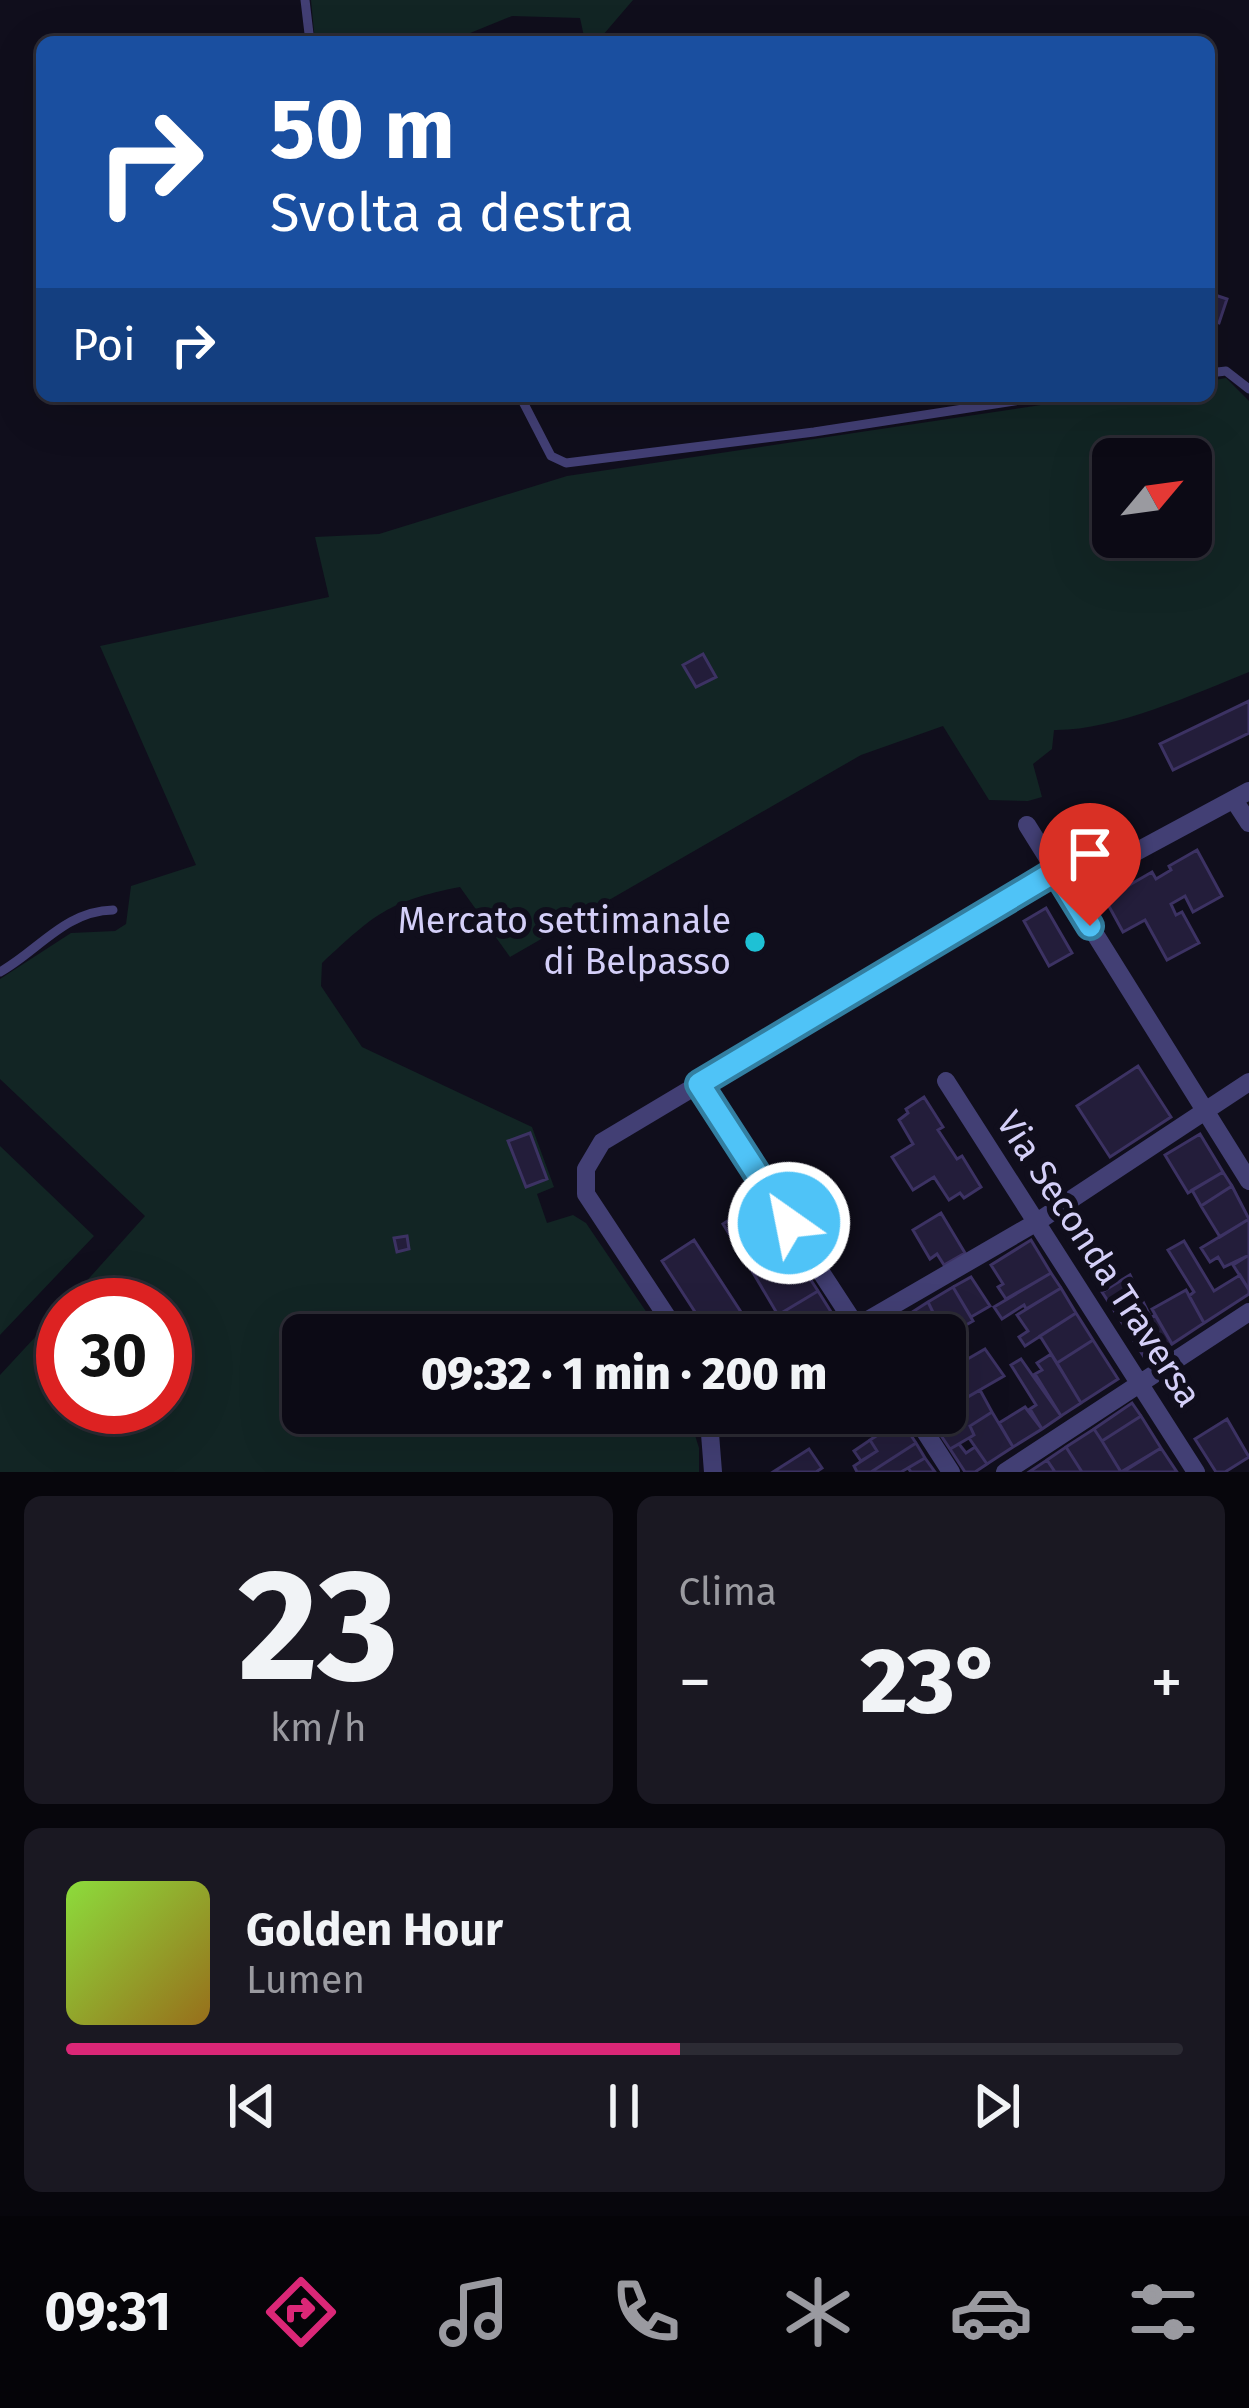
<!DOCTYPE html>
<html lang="it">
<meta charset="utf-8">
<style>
body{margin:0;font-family:"Fira Sans",sans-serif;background:#1a1822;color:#f1f3f6;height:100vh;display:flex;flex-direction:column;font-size:45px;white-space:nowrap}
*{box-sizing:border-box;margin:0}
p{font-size:39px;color:#9a9aa0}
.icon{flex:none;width:66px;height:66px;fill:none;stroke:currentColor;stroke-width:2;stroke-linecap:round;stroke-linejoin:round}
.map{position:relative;height:1472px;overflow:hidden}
.panel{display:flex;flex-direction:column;gap:24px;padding:24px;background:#07060c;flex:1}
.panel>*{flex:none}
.hud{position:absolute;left:36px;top:36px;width:1179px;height:366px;border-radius:18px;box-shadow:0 12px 48px #0002,0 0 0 3px #2c2b34;background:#1a4fa0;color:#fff;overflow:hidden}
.needle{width:78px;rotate:61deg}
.controls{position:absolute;left:1092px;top:438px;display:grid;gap:24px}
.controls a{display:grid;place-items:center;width:120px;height:120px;border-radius:18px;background:#0c0a15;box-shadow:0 12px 48px #0002,0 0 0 3px #2c2b34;font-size:60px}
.speed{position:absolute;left:36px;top:1278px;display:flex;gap:24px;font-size:60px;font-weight:700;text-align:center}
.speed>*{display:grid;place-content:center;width:156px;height:156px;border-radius:50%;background:#0c0a15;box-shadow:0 12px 48px #0002,0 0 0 3px #2c2b34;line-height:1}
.speed .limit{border:18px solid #d22;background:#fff;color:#111}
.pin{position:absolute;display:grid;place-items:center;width:102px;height:102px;color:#fff;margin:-123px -51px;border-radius:50% 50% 50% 0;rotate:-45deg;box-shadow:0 0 12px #0007}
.pin .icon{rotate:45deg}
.me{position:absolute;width:132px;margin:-66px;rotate:327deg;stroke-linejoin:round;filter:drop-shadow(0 0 9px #0008)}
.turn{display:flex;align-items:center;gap:42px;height:252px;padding:0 36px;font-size:54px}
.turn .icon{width:156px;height:156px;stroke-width:2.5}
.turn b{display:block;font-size:84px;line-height:102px}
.then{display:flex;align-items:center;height:114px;padding:0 36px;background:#0003;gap:24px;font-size:45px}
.big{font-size:90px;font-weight:800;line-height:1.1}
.panel .card{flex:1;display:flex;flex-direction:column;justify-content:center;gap:18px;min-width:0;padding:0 42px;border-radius:18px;background:#1a1822}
.panel .dial{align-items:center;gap:0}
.dial b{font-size:156px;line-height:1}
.song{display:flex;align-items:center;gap:36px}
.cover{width:144px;height:144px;border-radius:18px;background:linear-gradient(135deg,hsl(90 70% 55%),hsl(40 70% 35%))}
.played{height:12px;border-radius:6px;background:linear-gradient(90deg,#db2777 55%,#2c2b34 55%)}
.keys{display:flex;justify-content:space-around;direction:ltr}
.heat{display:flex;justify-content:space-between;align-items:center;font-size:66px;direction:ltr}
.panel .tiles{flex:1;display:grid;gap:24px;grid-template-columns:1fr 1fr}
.card:last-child{grid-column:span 2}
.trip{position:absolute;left:282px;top:1314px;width:684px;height:120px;border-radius:18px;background:#0c0a15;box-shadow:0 12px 48px #0002,0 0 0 3px #2c2b34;font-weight:800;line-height:120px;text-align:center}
.tabs{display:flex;height:192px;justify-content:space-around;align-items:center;background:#050408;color:#9a9aa0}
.tabs .icon{width:84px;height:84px}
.tabs .current{color:#db2777}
.tabs b{font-size:54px;color:#f1f3f6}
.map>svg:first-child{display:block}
</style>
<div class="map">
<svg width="1249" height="1472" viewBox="0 0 1249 1472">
<rect width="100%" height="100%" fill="#100e1c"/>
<!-- green -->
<path fill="#122524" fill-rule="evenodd" d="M311 0H633L597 42 585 41 580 18 512 16 448 42H315Z
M1226 378 1249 401V672C1194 694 1113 731 1054 730L1052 749 1033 764 1042 797 1028 801 989 800 943 726 861 755 510 957 460 887C388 901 375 914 322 963L321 986 362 1047 532 1127 554 1187 537 1194 547 1223 573 1215 586 1223 662 1335H303V1413H688L699 1448V1472H0V1375L63 1307V1407H165V1305H65L145 1216 0 1079V979L71 933 115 931 126 924 131 886 196 865 100 646 329 597 315 537 379 534 567 476 1101 396H1209V381ZM1113 459H1191V537H1113Z
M0 1146 94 1236 0 1335Z"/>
<!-- building -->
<path fill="#231d3a" stroke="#3c3263" stroke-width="3" d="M1209 293 1227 299 1219 323 1209 320Z
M703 654 716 677 696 687 683 665Z
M1249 701V733L1173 770 1160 744Z
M1197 850 1222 896 1193 912 1185 896 1171 904 1176 915 1182 912 1199 943 1167 960 1145 920 1123 932 1105 899 1152 872 1156 879 1171 870 1169 866Z
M1046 908 1072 953 1049 966 1024 921Z
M1138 1066 1171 1117 1110 1157 1077 1106Z
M924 1097 943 1127 938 1130 957 1159 962 1156 981 1187 964 1198 960 1193 949 1200 934 1177 913 1190 892 1157 913 1144 899 1120 908 1113 906 1109Z
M530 1133 547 1179 526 1187 508 1141Z
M1200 1134 1223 1172 1188 1193 1165 1155Z
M1223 1172 1232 1186 1201 1206 1192 1190Z
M1232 1186 1249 1219 1220 1237 1201 1206Z
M759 1200 777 1229 773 1232 790 1256 755 1276 723 1224Z
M941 1213 965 1253 944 1265 937 1254 930 1259 913 1230Z
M1249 1219V1255L1224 1267 1218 1257 1210 1262 1201 1248Z
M407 1236 409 1249 397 1252 394 1238Z
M694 1240 756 1335H710L662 1261Z
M1031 1240 1051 1273 1006 1299 998 1287 1003 1284 991 1265Z
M1184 1241 1214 1291 1240 1275 1249 1290V1294L1204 1323 1189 1296 1194 1292 1168 1250Z
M1249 1255V1290L1233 1265Z
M784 1260 793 1277 805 1271 818 1291 778 1315 755 1276Z
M1051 1273 1061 1288 1026 1309 1024 1305 1002 1319 994 1307Z
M1130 1275 1151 1318 1128 1332 1102 1292Z
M971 1277 990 1306 971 1317 953 1287Z
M953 1287 973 1321 945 1337 928 1302Z
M1061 1288 1076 1313 1025 1346 1019 1337 1028 1331 1017 1315Z
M1186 1290 1204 1323 1172 1344 1152 1309Z
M818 1291 838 1323 819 1335H803L799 1328 790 1334 778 1315Z
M928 1302 944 1335H911L903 1318Z
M1076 1313 1093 1340 1057 1363 1040 1336Z
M1155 1315 1172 1344 1146 1360 1128 1332Z
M903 1318 911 1335 875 1334Z
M945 1338 959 1364 945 1372Z
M1093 1340 1118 1379 1081 1403 1057 1363Z
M985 1349 1004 1376 945 1410V1372Z
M1051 1354 1081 1403 1061 1416 1035 1374 1042 1370 1037 1363Z
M1021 1359 1061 1416 1042 1429 1030 1409 1036 1405 1011 1365Z
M980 1390 992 1412 970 1426 974 1435 950 1449 930 1419Z
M1132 1403 1141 1416 1102 1441 1094 1429Z
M1025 1407 1042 1429 1013 1447 999 1423Z
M992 1412 1013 1447 987 1464 969 1438 974 1435 970 1426Z
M844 1413H866L835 1432 830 1421Z
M866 1413H897L901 1420 879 1434Z
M1141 1416 1161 1448 1121 1472 1102 1441Z
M1227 1419 1249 1457 1225 1472H1216L1195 1439Z
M901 1420 916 1443 871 1472H857L854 1466 877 1451 870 1440Z
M1094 1429 1102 1441 1121 1472H1082L1066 1447Z
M870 1440 877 1451 861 1461 854 1451Z
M916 1443 925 1458 901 1472H871Z
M959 1444 966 1453 975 1447 987 1464 975 1472H965L950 1449Z
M1066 1447 1082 1472H1055L1047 1460Z
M1161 1448 1177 1472H1123Z
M809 1449 822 1468 816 1472H773Z
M925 1458 935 1472H911L908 1468Z
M1047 1460 1055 1472H1029Z"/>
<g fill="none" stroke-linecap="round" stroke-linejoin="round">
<!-- service -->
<path stroke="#423f74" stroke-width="9" d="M305 0 310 42
M1209 373 1226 371 1249 389
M520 396 551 456 566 463 814 432 1047 396
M0 972C39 950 65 911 113 910"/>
<!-- minor -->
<path stroke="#423f74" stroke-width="18" d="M1234 800 1249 823
M1027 825 1249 1181
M1067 889 1249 791
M946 1081 1196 1472
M699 1085 860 1332
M679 1335 586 1194V1169L602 1142 1056 871
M842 1335 1037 1222 1249 1082
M913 1413 951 1472
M713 1472 709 1421 716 1413
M1005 1472 1249 1312"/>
</g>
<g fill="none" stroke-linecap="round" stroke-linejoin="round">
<!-- route casing -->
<g stroke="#337fa1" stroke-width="30">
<path id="route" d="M789 1223 699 1084 1056 871 1090 926"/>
</g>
<!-- route -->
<use href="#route" stroke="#4fc3f7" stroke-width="21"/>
</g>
<!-- markers -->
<circle fill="#1ec1d5" stroke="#100e1c" stroke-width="4.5" cx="755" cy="942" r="12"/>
<g text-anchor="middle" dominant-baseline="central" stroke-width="12" stroke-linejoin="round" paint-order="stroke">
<!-- poi labels -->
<g font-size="36" fill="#d4cff8" stroke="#100e1c" text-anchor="end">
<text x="731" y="921">Mercato settimanale<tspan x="731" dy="41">di Belpasso</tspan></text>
</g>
<!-- street labels -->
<g font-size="36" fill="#d4cff8" stroke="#100e1c">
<text transform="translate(1099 1259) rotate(57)">Via Seconda Traversa</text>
</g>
</g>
</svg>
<div class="controls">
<a><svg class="needle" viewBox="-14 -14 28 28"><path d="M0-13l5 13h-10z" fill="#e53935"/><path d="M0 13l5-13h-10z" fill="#9a9aa0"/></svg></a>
</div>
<div class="speed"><div class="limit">30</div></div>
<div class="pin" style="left:1090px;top:926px;background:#d93025"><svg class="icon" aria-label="arrive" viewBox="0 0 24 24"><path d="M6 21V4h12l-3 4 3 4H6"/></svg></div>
<svg class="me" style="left:789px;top:1223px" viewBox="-20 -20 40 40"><circle r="17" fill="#4fc3f7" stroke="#fff" stroke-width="3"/><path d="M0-11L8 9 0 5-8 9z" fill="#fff"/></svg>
<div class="trip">09:32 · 1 min · 200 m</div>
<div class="hud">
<div class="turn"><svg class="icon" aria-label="right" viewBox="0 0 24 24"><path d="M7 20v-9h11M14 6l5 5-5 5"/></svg><div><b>50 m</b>Svolta a destra</div></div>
<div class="then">Poi<svg class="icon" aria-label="right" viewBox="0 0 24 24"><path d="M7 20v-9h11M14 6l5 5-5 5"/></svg></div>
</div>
</div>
<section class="panel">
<div class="tiles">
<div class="card dial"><b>23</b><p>km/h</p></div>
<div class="card"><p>Clima</p>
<div class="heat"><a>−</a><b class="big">23°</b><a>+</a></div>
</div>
<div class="card">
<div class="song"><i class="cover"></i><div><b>Golden Hour</b><p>Lumen</p></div></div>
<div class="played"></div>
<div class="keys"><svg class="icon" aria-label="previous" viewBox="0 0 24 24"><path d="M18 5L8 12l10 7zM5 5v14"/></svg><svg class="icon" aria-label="pause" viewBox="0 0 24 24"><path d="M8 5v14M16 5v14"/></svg><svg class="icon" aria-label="next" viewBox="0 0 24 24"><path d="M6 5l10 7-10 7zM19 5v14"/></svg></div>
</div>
</div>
</section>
<nav class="tabs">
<b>09:31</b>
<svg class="icon current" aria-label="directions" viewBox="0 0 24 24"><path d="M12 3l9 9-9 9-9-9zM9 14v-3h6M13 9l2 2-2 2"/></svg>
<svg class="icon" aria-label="music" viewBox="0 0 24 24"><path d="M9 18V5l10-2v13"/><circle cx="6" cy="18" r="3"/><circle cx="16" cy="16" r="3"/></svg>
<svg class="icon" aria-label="phone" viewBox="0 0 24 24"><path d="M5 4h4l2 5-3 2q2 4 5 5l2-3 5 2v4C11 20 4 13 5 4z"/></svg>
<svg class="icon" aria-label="climate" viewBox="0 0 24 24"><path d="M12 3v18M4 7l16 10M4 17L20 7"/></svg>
<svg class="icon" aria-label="car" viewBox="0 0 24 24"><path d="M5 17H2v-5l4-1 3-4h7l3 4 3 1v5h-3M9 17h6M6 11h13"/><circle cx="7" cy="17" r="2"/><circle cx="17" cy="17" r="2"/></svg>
<svg class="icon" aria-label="filters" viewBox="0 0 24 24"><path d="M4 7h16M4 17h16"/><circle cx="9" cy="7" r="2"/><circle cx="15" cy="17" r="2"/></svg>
</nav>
